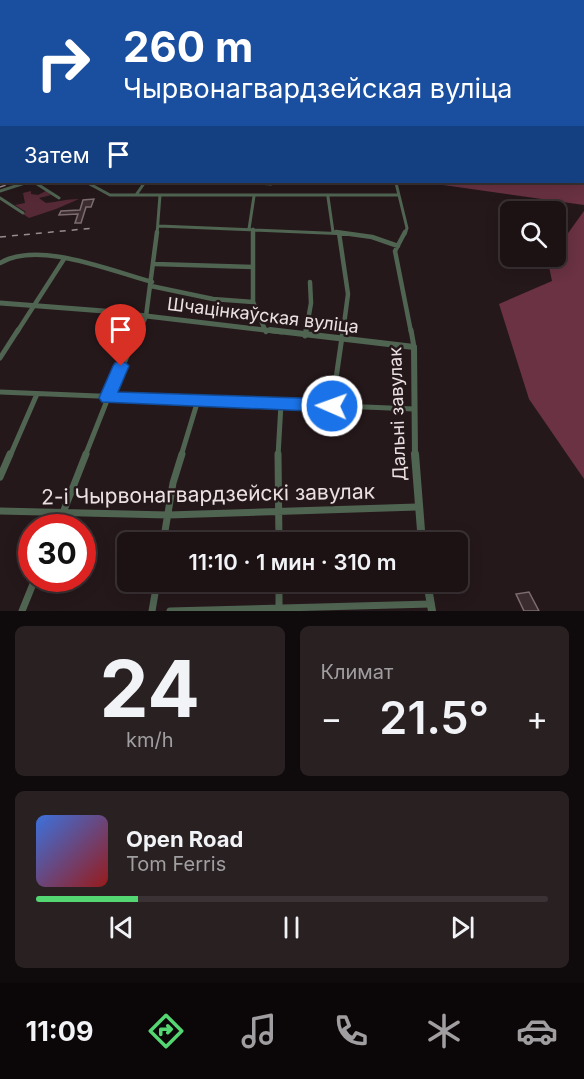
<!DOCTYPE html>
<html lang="ru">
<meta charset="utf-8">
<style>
body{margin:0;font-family:Inter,sans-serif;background:#292022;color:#f1f3f6;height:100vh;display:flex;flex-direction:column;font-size:22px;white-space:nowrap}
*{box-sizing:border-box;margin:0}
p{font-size:20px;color:#a09ea0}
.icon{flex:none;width:33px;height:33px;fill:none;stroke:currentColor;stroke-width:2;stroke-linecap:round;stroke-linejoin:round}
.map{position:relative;height:611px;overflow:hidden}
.side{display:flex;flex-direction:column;gap:15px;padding:15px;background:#0f0a0b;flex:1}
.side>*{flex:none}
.top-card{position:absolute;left:0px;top:0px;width:585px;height:183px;box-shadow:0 3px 15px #0003,0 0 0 2px #3a3234;background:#1a4fa0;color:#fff;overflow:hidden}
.tools{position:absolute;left:500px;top:201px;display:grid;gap:12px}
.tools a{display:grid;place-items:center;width:66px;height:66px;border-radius:9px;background:#1c1214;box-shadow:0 3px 15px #0003,0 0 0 2px #3a3234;font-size:30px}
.speed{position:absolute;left:18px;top:514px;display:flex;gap:12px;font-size:30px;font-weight:700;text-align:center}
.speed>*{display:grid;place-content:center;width:78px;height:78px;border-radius:50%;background:#1c1214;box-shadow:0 3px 15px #0003,0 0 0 2px #3a3234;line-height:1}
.speed .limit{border:9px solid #d22;background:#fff;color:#111}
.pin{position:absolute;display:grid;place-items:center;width:51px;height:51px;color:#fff;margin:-62px -26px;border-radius:50% 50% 50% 0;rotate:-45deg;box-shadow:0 0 6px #0007}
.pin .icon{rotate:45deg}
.me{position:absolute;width:66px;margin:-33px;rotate:272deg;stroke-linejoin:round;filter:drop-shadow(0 0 4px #0008)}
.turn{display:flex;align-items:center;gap:21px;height:126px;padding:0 24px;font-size:27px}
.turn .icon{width:78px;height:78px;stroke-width:2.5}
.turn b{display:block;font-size:42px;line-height:51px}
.then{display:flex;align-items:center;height:57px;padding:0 24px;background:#0003;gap:12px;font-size:22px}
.big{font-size:45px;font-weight:600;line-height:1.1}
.side .card{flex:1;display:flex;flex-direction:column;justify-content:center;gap:9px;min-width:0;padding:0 21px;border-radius:9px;background:#292022}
.side .dial{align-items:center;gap:0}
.dial b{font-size:78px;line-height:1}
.song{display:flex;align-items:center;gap:18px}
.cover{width:72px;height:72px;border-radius:9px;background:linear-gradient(135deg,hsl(220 70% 55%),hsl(0 70% 35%))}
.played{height:6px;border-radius:3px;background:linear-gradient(90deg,#54d672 20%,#3a3234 20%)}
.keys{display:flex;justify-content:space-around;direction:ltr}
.heat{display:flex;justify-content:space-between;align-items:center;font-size:33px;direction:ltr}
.side .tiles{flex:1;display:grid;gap:15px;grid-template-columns:1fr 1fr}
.card:last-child{grid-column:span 2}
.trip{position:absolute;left:117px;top:532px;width:351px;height:60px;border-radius:9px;background:#1c1214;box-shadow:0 3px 15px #0003,0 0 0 2px #3a3234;font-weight:600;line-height:60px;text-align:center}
.dock{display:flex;height:96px;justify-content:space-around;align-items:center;background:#0b0708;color:#a09ea0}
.dock .icon{width:42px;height:42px}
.dock .on{color:#54d672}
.dock b{font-size:27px;color:#f1f3f6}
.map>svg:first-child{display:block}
</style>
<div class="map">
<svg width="584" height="611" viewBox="0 0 584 611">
<rect width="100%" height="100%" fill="#25181b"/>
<!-- green -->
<path fill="#552936" d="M31 191V194L38 195 46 191 51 195 39 198 46 203C58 202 65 199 79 199L56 209 29 218 23 214 26 212 15 205 25 203 23 193Z"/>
<!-- forest -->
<path fill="#6a3243" d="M584 106V205L422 182H584Z
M584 211V479L529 399 499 304 552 281 547 257 555 256V239L566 236Z"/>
<!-- building -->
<path fill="#3a2c2f" stroke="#7d6c70" stroke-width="1.5" d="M94 199 91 207H86L81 223H75L78 214 59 215 61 211 80 210 83 200Z
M529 592 539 611H524L516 594Z"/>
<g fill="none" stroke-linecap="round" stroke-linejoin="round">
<!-- minor-far3 -->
<path stroke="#506452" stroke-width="3" d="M34 182 59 198
M86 182 110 195H398
M246 182 271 184
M382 182H416
M396 183 407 228 405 234
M0 191 28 182
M136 195 145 182
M328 197 333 232
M0 198 23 213
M159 226 348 234
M249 229 254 196
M253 229V234
M157 234 160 195"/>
<!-- minor-far2 -->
<path stroke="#506452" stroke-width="4.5" d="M253 232V302L266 332
M336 232 372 237 398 246
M405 232 395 251 411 332
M339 233 348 294 343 332
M0 263C38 240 111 271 152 282
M155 264 253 267
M151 286 213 299 253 302
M17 332 64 259
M139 332 146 316 157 232
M306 332 311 303 310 282"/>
<!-- minor-far1 -->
<path stroke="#506452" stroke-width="5" d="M411 330 414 347
M305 336 306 330
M0 358 18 330
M0 392 414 409
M332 406 343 330
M10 456 37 394
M85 456 108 398 139 330
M181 456 198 400
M278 456 281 404"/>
<!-- minor -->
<path stroke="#506452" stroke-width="7" d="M278 454 279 543
M0 477 10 454
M0 511 168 515 417 507
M57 528 86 454
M163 543 173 483 182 454
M279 582V608
M22 611 35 579
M152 611 157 582
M170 611 431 604"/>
<!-- tertiary-far2 -->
<path stroke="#506452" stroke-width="5" d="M0 303 104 311 282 332"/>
<!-- tertiary-far1 -->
<path stroke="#506452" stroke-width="6" d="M270 330 414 347 415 456"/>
<!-- tertiary -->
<path stroke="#506452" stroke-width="8" d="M415 454 422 543
M427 582 432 611"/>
<!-- rail -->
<path stroke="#988c8f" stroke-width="1.5" stroke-dasharray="6 6" stroke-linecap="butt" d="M0 187 15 182
M0 237 94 228"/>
</g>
<!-- sky -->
<linearGradient id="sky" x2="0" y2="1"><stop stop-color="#140d0f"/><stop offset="0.52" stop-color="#403d4a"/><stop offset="1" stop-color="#403d4a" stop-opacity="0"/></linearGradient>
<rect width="584" height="180" fill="url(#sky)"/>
<!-- route -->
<path fill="#1a73e8" stroke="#114b97" stroke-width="1.5" d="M121 361 126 363 129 366 118 392 332 399 338 401 340 406 338 410 332 412 102 402 99 398 113 366 115 363Z"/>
<g text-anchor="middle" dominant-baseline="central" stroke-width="5" stroke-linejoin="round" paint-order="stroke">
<!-- street labels -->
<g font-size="18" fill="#ebe1e3" stroke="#25181b">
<text transform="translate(263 315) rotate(7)">Шчацінкаўская вуліца</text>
<text transform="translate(397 414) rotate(-92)">Дальні завулак</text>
</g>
<!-- near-street labels -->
<g font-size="21" fill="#ebe1e3" stroke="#25181b">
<text transform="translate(208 494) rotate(-1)">2-і Чырвонагвардзейскі завулак</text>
</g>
</g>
</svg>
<div class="tools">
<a><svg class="icon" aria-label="search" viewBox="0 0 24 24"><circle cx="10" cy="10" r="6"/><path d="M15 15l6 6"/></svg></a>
</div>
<div class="speed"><div class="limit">30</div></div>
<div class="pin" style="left:121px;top:366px;background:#d93025"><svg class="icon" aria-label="arrive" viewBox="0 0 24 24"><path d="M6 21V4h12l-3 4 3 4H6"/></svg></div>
<svg class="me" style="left:332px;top:406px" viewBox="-20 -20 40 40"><circle r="17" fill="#1a73e8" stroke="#fff" stroke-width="3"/><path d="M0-11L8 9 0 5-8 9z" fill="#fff"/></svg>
<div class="trip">11:10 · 1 мин · 310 m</div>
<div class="top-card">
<div class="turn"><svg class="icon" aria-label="right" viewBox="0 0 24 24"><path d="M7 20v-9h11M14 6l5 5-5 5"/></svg><div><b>260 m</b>Чырвонагвардзейская вуліца</div></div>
<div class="then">Затем<svg class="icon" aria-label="arrive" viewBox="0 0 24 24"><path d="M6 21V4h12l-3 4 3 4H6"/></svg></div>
</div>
</div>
<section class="side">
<div class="tiles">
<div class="card dial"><b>24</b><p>km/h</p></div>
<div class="card"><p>Климат</p>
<div class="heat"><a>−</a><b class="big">21.5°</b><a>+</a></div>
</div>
<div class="card">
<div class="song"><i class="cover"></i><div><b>Open Road</b><p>Tom Ferris</p></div></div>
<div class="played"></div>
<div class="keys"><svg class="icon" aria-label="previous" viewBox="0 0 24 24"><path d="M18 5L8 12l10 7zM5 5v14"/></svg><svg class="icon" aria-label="pause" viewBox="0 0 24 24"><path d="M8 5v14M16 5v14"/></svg><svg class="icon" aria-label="next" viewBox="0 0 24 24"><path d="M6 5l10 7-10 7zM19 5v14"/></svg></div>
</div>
</div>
</section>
<nav class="dock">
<b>11:09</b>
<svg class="icon on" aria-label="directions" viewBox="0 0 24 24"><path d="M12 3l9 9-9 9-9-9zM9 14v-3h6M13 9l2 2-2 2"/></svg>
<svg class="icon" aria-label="music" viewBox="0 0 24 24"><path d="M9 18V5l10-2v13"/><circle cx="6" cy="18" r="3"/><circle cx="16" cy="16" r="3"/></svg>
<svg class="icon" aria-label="phone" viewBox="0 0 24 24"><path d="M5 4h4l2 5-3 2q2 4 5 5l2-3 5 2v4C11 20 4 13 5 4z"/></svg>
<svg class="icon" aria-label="climate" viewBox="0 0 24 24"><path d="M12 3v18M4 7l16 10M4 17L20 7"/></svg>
<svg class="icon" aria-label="car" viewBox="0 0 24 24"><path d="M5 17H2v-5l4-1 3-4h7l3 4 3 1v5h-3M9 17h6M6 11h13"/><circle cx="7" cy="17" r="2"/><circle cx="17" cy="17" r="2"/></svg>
</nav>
